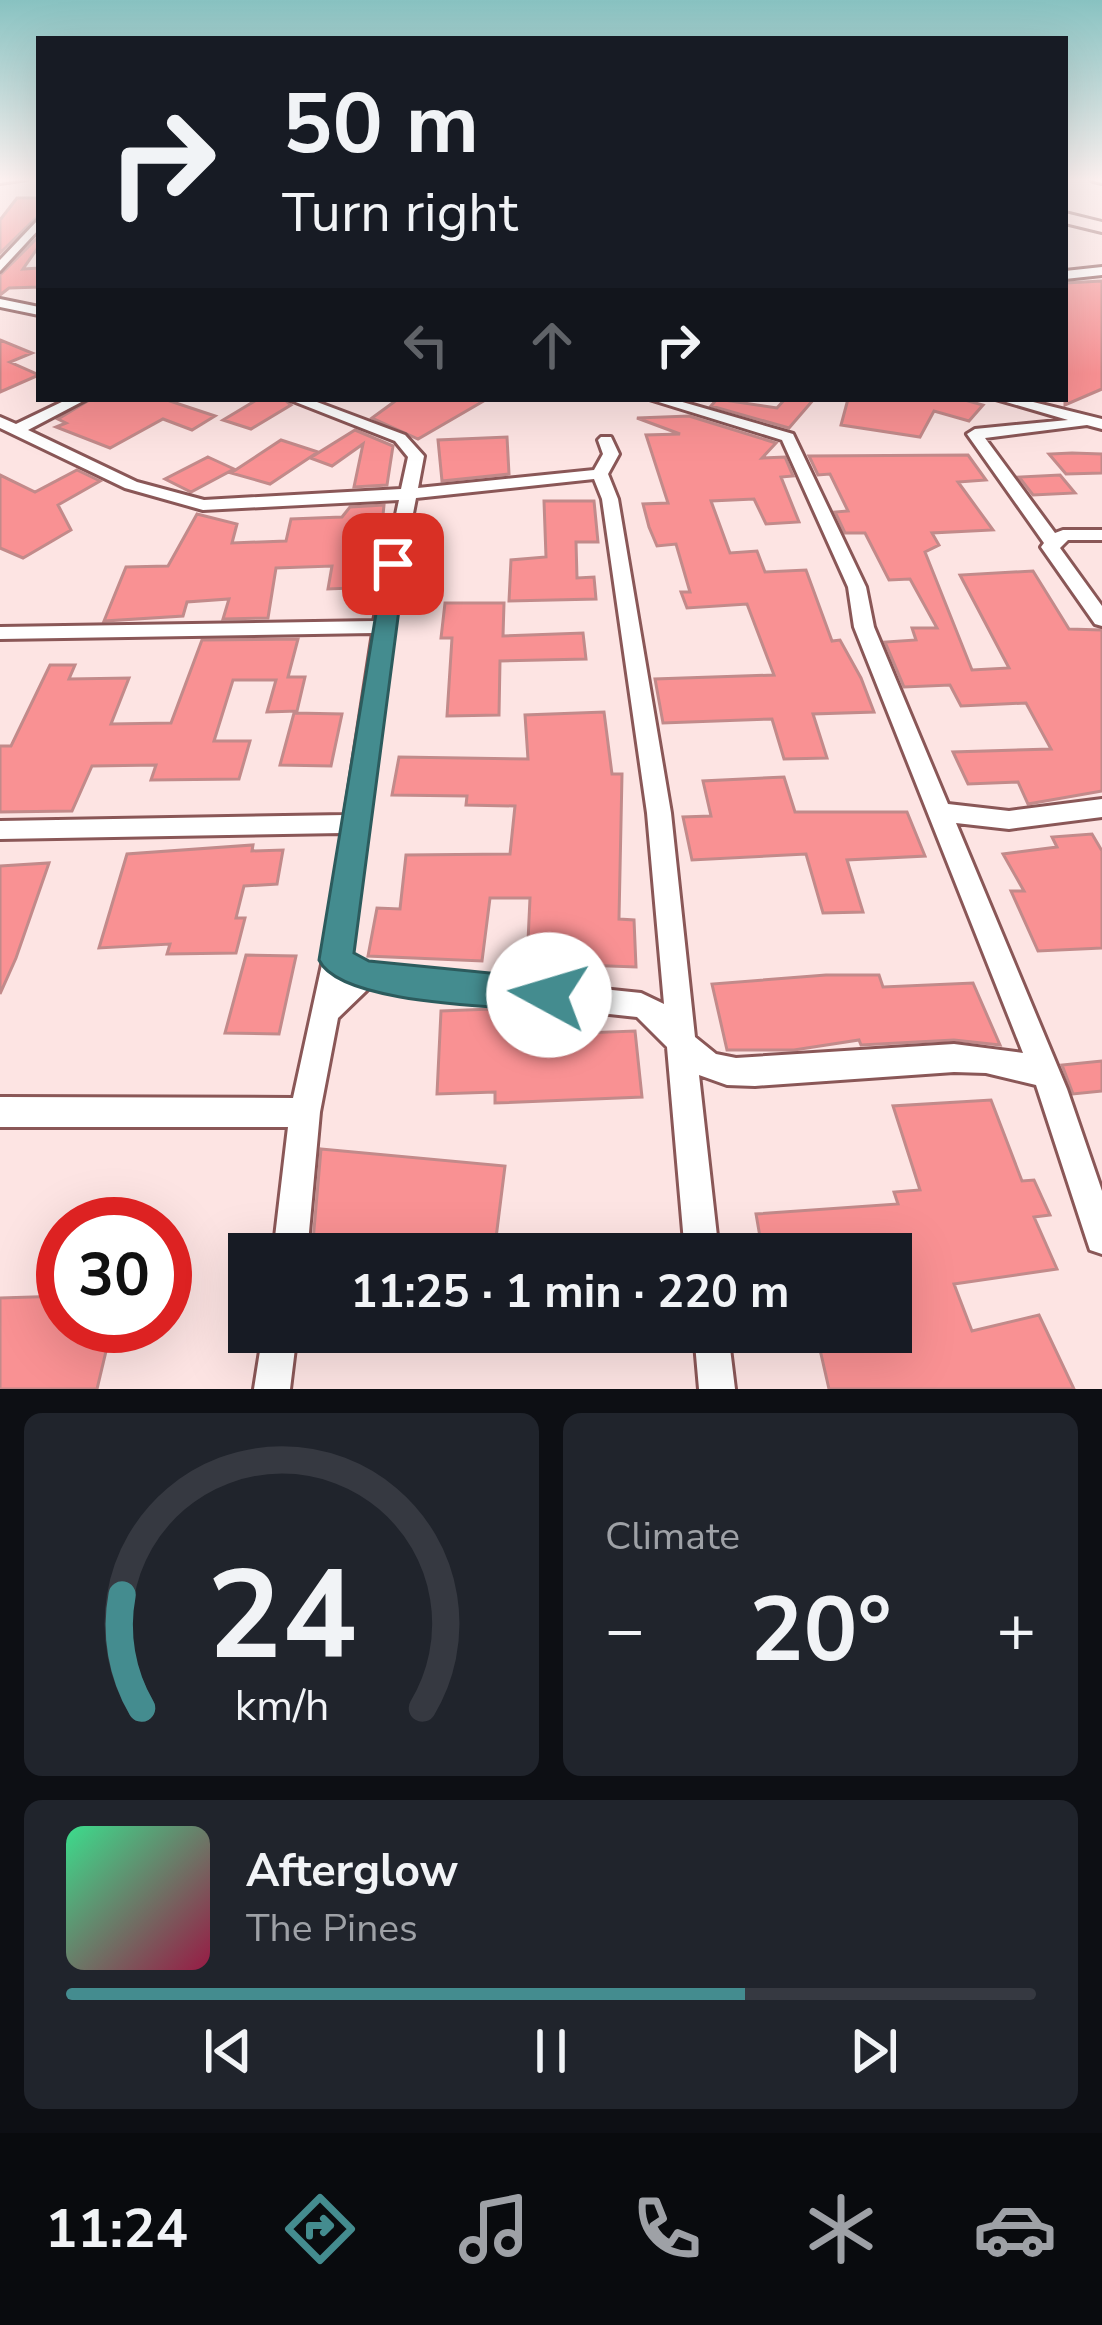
<!DOCTYPE html>
<meta charset="utf-8">
<style>
body{margin:0;font-family:"Nunito Sans",sans-serif;background:#20242c;color:#f1f3f6;height:100vh;display:flex;flex-direction:column;font-size:45px;white-space:nowrap}
*{box-sizing:border-box;margin:0}
p{font-size:39px;color:#9ea1a6}
.icon{flex:none;width:66px;height:66px;fill:none;stroke:currentColor;stroke-width:2;stroke-linecap:round;stroke-linejoin:round}
.map{position:relative;height:1389px;overflow:hidden}
.panel{display:flex;flex-direction:column;gap:24px;padding:24px;background:#0d0f14;flex:1}
.panel>*{flex:none}
.banner{position:absolute;left:36px;top:36px;width:1032px;height:366px;border-radius:0px;box-shadow:0 12px 48px #0002;background:#171b24;color:#f1f3f6;overflow:hidden}
.speed{position:absolute;left:36px;top:1197px;display:flex;gap:24px;font-size:60px;font-weight:700;text-align:center}
.speed>*{display:grid;place-content:center;width:156px;height:156px;border-radius:50%;background:#171b24;box-shadow:0 12px 48px #0002;line-height:1}
.speed .limit{border:18px solid #d22;background:#fff;color:#111}
.pin{position:absolute;display:grid;place-items:center;width:102px;height:102px;color:#fff;margin:-51px;border-radius:24px;box-shadow:0 6px 18px #0006}
.me{position:absolute;width:132px;margin:-66px;rotate:276deg;stroke-linejoin:round;filter:drop-shadow(0 0 9px #0008)}
.turn{display:flex;align-items:center;gap:42px;height:252px;padding:0 48px;font-size:54px}
.turn .icon{width:156px;height:156px;stroke-width:2.5}
.turn b{display:block;font-size:84px;line-height:102px}
.lanes{display:flex;align-items:center;height:114px;padding:0 48px;background:#0003;justify-content:center;gap:60px;direction:ltr}
.lanes .off{opacity:.35}
.big{font-size:90px;font-weight:700;line-height:1.1}
.panel .tile{flex:1;display:flex;flex-direction:column;justify-content:center;gap:18px;min-width:0;padding:0 42px;border-radius:18px;background:#20242c}
.panel .dial{align-items:center;gap:0}
.dial svg{height:312px;overflow:visible;fill:none;stroke:#363941;stroke-width:7;stroke-linecap:round;text-anchor:middle}
.dial text{fill:#f1f3f6;stroke:none}
.song{display:flex;align-items:center;gap:36px}
.cover{width:144px;height:144px;border-radius:18px;background:linear-gradient(135deg,hsl(150 70% 55%),hsl(340 70% 35%))}
.played{height:12px;border-radius:6px;background:linear-gradient(90deg,#448c8f 70%,#363941 70%)}
.keys{display:flex;justify-content:space-around;direction:ltr}
.heat{display:flex;justify-content:space-between;align-items:center;font-size:66px;direction:ltr}
.panel .tiles{flex:1;display:grid;gap:24px;grid-template-columns:1fr 1fr}
.tile:last-child{grid-column:span 2}
.trip{position:absolute;left:228px;top:1233px;width:684px;height:120px;border-radius:0px;background:#171b24;box-shadow:0 12px 48px #0002;font-weight:700;line-height:120px;text-align:center}
.menu{display:flex;height:192px;justify-content:space-around;align-items:center;background:#090b0e;color:#9ea1a6}
.menu .icon{width:84px;height:84px}
.menu .current{color:#448c8f}
.menu b{font-size:54px;color:#f1f3f6}
.map>svg:first-child{display:block}
</style>
<div class="map">
<svg width="1102" height="1389" viewBox="0 0 1102 1389">
<rect width="100%" height="100%" fill="#fde4e3"/>
<!-- building -->
<path fill="#f99193" stroke="#c28a8a" stroke-width="3" d="M17 198H39V215L0 253V220Z
M39 236V246L23 269 39 268V287L9 288 0 295V275Z
M1102 281V389L1065 405V283Z
M0 340 32 353 10 362 39 375 0 392Z
M91 399H164L215 416 192 430 163 419 110 448 56 427 66 423 58 419Z
M258 399H284L291 405 251 429 223 420Z
M398 399H487L418 439 372 418Z
M717 399 777 408 785 399H814L789 428 711 406Z
M848 399H961L983 405 969 421 934 411 920 437 841 425Z
M689 416 776 443 762 458 785 457 793 476 781 477 799 522 766 524 754 499 711 501 730 553 757 551 765 572 806 570 832 641 840 640 861 678 874 712 813 714 827 758 784 759 772 719 663 723 655 679 774 675 747 604 687 608 681 592H690L676 544 657 546 649 527 643 504 668 503 646 435 680 434 637 418Z
M355 430 393 446 387 485 354 487 363 444 332 466 310 458Z
M507 437 509 474 442 481 438 440Z
M281 440 318 452 270 484 231 473Z
M1072 453 1102 454V473L1066 474 1049 454Z
M968 455 986 480 958 482 993 530 932 533 939 545 925 552 972 670 1009 668 960 575 1033 571 1069 629 1102 630V791L1028 804 1018 782 968 784 953 752 1051 749 1026 703 961 706 950 685 904 687 885 642 916 640 912 628H937L910 579 889 580 865 533H845L835 512 848 511 830 474 818 475 809 456Z
M208 457 234 469 191 492 165 479Z
M77 470 100 481 58 505 71 530 23 558 0 548V475L35 492Z
M1060 475 1075 493 1033 495 1019 477Z
M544 501H594L598 542H576L577 578 594 577 596 599 509 601 511 560 546 557Z
M384 505 376 587 328 589 332 566 276 568 268 618 223 619 229 599 187 602 183 616 104 621 126 567 168 566 197 514 237 524 232 543 286 541 291 519 342 517 350 507Z
M445 603H504L503 636 583 633 586 659 500 661 499 715 447 716 452 638H441Z
M298 639 288 677H305L297 711 267 712 276 680H233L214 741H250L239 779 151 780 156 765 92 766 72 811 0 812V746H11L50 665H75L69 679 129 678 111 724 171 723 202 640Z
M604 712 612 774H622L619 919 634 920 636 967 527 963 530 898H490L482 961 368 956 377 908 400 909 406 855 510 854 515 806 466 805 467 796 392 795 399 757 528 759 525 715Z
M294 713 342 714 331 766 280 765Z
M784 777 795 812H907L925 856 847 860 863 912 823 913 806 854 692 860 683 817 711 816 703 781Z
M1092 834 1102 851V948L1038 951 1011 891H1024L1003 854 1057 847 1052 837Z
M253 845 252 851 283 850 277 884 244 886 236 918H245L236 953 167 954 170 944 99 948 127 854Z
M49 863 16 958 0 994V866Z
M246 955 296 956 279 1034 225 1033Z
M826 975H879L883 987 973 983 1000 1045 954 1040 861 1045 859 1040 794 1050H727L712 984Z
M491 1009V1015L529 1014 530 1035 635 1031 642 1097 495 1103V1092L437 1094 441 1011Z
M1102 1061V1091L1073 1094 1062 1065Z
M991 1100 1022 1181 1034 1180 1050 1215 1034 1217 1057 1269 954 1284 972 1331 1039 1315 1074 1389H829L816 1332H891V1254H763L756 1214 898 1204 894 1192 920 1190 893 1106Z
M321 1149 505 1166 494 1254H387L388 1248 313 1241Z
M63 1296V1326H112L97 1389H0V1298Z"/>
<g fill="none" stroke-linecap="round" stroke-linejoin="round">
<!-- street casing -->
<g stroke="#8a5757" stroke-width="6">
<path id="street" d="M0 179H27L0 183Z
M1091 179H1102V183L1093 181Z
M39 219V229L0 271V260Z
M1102 267V275L1065 279V271Z
M0 299 39 307V315L0 307Z
M68 399H87L28 430 137 482 204 500 401 489 408 457 395 441 288 399H309L405 435 424 456 418 488 594 470 603 454 598 440 601 437H611L619 454 608 474 618 499 671 813 695 1037 716 1054 736 1058 954 1044 1023 1053 854 627 848 587 782 440 649 399H672L793 434 866 587 874 627 948 804 1009 811 1102 799V817L1009 829 956 823 1067 1089 1102 1191V1254L1090 1250 1086 1238 1036 1085 986 1073 954 1072 755 1086 727 1085 699 1075 719 1254H685L667 1047 637 1017 369 988 338 1018 320 1112 307 1254H273L288 1127H0V1097L293 1098 323 960 342 833 0 839V821L345 815 373 633 0 639V627L374 621 399 500 203 510 125 488 0 428V417L16 424ZM594 479 602 499 647 813 664 1004 641 993 368 965 350 954 396 601 416 498Z
M996 399H1021L1102 419V429L1087 425 985 438 1055 533 1063 530H1102V540H1068L1060 548 1102 606V626L1095 624 1041 547 1044 543 967 434 975 429 1068 420Z
M263 1332H297L290 1389H254Z
M694 1332H728L735 1389H699Z"/>
</g>
<!-- secondary casing -->
<g stroke="#8a5757" stroke-width="6">
<path id="secondary" d="M1065 213 1102 222V232L1065 223Z"/>
</g>
<!-- street -->
<use href="#street" fill="#fff" fill-rule="evenodd"/>
<!-- secondary -->
<use href="#secondary" fill="#ffe6e6" fill-rule="evenodd"/>
</g>
<!-- sky -->
<linearGradient id="sky" x2="0" y2="1"><stop stop-color="#88c2c1"/><stop offset="0.48" stop-color="#fef3f2"/><stop offset="1" stop-color="#fef3f2" stop-opacity="0"/></linearGradient>
<rect width="1102" height="374" fill="url(#sky)"/>
<!-- route -->
<path fill="#448c8f" stroke="#2c5b5d" stroke-width="3" d="M385 559 405 564 354 953 369 961 549 979 561 984 567 995 561 1007 549 1011C500 1006 340 1005 319 960Z"/>
</svg>
<div class="speed"><div class="limit">30</div></div>
<div class="pin" style="left:393px;top:564px;background:#d93025"><svg class="icon" aria-label="arrive" viewBox="0 0 24 24"><path d="M6 21V4h12l-3 4 3 4H6"/></svg></div>
<svg class="me" style="left:549px;top:995px" viewBox="-20 -20 40 40"><circle r="19" fill="#fff"/><path d="M0-13L10 11 0 6-10 11z" fill="#448c8f"/></svg>
<div class="trip">11:25 · 1 min · 220 m</div>
<div class="banner">
<div class="turn"><svg class="icon" aria-label="right" viewBox="0 0 24 24"><path d="M7 20v-9h11M14 6l5 5-5 5"/></svg><div><b>50 m</b>Turn right</div></div>
<div class="lanes"><svg class="icon off" aria-label="left" viewBox="0 0 24 24"><path d="M17 20v-9H6M10 6l-5 5 5 5"/></svg><svg class="icon off" aria-label="ahead" viewBox="0 0 24 24"><path d="M12 20V5M6 11l6-6 6 6"/></svg><svg class="icon" aria-label="right" viewBox="0 0 24 24"><path d="M7 20v-9h11M14 6l5 5-5 5"/></svg></div>
</div>
</div>
<section class="panel">
<div class="tiles">
<div class="tile dial"><svg viewBox="0 0 100 80">
<path d="M14 69A42 42 0 1 1 86 69"/>
<path d="M14 69A42 42 0 0 1 9 40" stroke="#448c8f"/>
<text x="50" y="56" font-size="32" font-weight="700">24</text>
<text x="50" y="72" font-size="11">km/h</text>
</svg></div>
<div class="tile"><p>Climate</p>
<div class="heat"><a>−</a><b class="big">20°</b><a>+</a></div>
</div>
<div class="tile">
<div class="song"><i class="cover"></i><div><b>Afterglow</b><p>The Pines</p></div></div>
<div class="played"></div>
<div class="keys"><svg class="icon" aria-label="previous" viewBox="0 0 24 24"><path d="M18 5L8 12l10 7zM5 5v14"/></svg><svg class="icon" aria-label="pause" viewBox="0 0 24 24"><path d="M8 5v14M16 5v14"/></svg><svg class="icon" aria-label="next" viewBox="0 0 24 24"><path d="M6 5l10 7-10 7zM19 5v14"/></svg></div>
</div>
</div>
</section>
<nav class="menu">
<b>11:24</b>
<svg class="icon current" aria-label="directions" viewBox="0 0 24 24"><path d="M12 3l9 9-9 9-9-9zM9 14v-3h6M13 9l2 2-2 2"/></svg>
<svg class="icon" aria-label="music" viewBox="0 0 24 24"><path d="M9 18V5l10-2v13"/><circle cx="6" cy="18" r="3"/><circle cx="16" cy="16" r="3"/></svg>
<svg class="icon" aria-label="phone" viewBox="0 0 24 24"><path d="M5 4h4l2 5-3 2q2 4 5 5l2-3 5 2v4C11 20 4 13 5 4z"/></svg>
<svg class="icon" aria-label="climate" viewBox="0 0 24 24"><path d="M12 3v18M4 7l16 10M4 17L20 7"/></svg>
<svg class="icon" aria-label="car" viewBox="0 0 24 24"><path d="M5 17H2v-5l4-1 3-4h7l3 4 3 1v5h-3M9 17h6M6 11h13"/><circle cx="7" cy="17" r="2"/><circle cx="17" cy="17" r="2"/></svg>
</nav>
